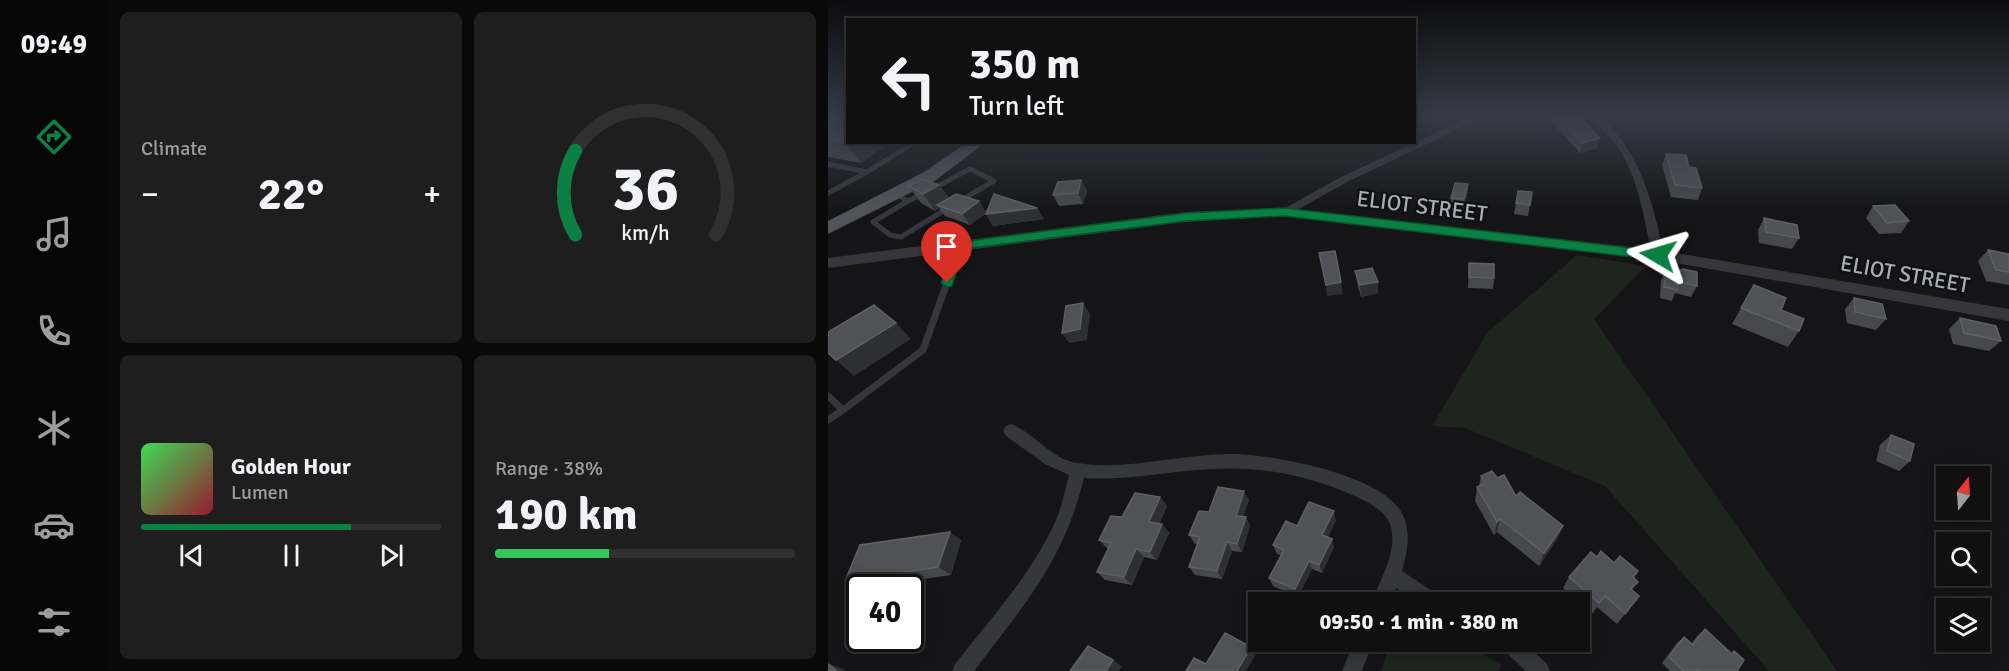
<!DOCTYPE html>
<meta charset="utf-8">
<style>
body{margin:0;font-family:Signika,sans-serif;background:#1e1e1f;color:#f1f3f6;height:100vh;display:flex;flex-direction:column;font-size:22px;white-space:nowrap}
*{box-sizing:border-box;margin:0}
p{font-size:20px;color:#9c9d9f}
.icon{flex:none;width:33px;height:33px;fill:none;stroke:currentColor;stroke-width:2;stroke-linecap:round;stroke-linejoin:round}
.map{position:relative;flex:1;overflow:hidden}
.side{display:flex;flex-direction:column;gap:12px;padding:12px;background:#090909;width:720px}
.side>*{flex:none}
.guide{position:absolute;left:18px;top:18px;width:570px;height:126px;border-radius:0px;box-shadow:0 3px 15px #0003,0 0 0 2px #303031;background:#101011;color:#f1f3f6;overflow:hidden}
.needle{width:39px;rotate:17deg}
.tools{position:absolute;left:1108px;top:466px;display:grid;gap:12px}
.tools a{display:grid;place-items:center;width:54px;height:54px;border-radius:0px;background:#101011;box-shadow:0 3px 15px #0003,0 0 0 2px #303031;font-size:30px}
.speed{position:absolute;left:18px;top:574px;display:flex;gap:12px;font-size:30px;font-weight:700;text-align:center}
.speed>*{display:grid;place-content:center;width:78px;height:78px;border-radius:50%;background:#101011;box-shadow:0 3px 15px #0003,0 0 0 2px #303031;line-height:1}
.speed .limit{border:3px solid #111;border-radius:9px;background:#fff;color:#111}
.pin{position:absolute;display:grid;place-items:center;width:51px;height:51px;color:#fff;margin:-62px -26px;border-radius:50% 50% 50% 0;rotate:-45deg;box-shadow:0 0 6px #0007}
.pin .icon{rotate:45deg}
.me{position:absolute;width:66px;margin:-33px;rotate:277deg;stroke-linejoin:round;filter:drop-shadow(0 0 4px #0008)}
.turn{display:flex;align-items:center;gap:21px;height:126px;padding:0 24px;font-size:27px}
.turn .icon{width:78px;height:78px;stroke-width:2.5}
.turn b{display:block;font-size:42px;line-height:51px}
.big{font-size:45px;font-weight:700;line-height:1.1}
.side .card{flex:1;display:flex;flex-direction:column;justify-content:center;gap:9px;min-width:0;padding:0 21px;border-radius:9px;background:#1e1e1f}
.side .dial{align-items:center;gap:0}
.dial svg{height:156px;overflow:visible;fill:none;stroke:#303031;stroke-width:7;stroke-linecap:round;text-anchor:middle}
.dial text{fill:#f1f3f6;stroke:none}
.song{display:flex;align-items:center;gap:18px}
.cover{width:72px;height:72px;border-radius:9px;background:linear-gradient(135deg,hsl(130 70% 55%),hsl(350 70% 35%))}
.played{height:6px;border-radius:3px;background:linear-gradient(90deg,#0b8043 70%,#303031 70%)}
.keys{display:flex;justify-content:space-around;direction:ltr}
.heat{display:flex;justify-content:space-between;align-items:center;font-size:33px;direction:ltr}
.charge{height:9px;border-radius:4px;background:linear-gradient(90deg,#34c759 38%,#303031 0)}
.side .tiles{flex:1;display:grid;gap:12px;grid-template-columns:repeat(2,1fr)}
.trip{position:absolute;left:420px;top:592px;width:342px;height:60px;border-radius:0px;background:#101011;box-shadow:0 3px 15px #0003,0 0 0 2px #303031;font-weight:700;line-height:60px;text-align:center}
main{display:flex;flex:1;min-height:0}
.tabs{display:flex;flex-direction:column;width:108px;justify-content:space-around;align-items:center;background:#060607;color:#9c9d9f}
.tabs .icon{width:42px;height:42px}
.tabs .on{color:#0b8043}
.tabs b{font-size:27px;color:#f1f3f6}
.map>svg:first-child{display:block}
</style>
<main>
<nav class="tabs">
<b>09:49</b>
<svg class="icon on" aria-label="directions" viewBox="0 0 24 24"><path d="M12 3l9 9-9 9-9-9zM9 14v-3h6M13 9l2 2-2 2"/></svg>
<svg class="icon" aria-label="music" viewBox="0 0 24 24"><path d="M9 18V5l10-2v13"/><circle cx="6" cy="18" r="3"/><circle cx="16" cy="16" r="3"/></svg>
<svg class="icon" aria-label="phone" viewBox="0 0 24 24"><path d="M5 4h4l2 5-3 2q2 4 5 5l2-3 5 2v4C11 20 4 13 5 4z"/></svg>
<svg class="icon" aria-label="climate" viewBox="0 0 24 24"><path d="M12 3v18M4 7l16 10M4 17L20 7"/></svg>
<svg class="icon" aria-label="car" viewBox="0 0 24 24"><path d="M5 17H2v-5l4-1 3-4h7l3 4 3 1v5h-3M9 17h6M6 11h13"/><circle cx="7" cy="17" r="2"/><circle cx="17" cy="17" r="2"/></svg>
<svg class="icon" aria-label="filters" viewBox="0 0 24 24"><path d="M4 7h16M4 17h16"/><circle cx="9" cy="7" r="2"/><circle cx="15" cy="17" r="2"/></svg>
</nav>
<section class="side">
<div class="tiles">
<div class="card"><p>Climate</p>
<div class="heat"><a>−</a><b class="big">22°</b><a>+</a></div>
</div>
<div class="card dial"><svg viewBox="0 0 100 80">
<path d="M14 69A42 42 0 1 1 86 69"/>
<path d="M14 69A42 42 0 0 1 14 26" stroke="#0b8043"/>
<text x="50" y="56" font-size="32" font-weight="700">36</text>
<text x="50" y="72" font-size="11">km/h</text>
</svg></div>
<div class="card">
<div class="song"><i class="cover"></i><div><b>Golden Hour</b><p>Lumen</p></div></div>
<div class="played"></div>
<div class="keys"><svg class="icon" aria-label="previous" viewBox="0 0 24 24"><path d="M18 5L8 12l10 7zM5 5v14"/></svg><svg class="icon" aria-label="pause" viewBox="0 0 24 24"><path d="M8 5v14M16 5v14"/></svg><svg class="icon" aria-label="next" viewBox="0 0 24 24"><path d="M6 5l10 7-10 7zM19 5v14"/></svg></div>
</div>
<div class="card"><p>Range · 38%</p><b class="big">190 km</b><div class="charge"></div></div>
</div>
</section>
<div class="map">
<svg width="1181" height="671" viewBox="0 0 1181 671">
<rect width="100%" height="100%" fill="#151517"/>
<!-- green -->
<path fill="#1d251e" d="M749 255 818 266 766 319 1009 671H941L777 486 637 428 604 426 660 332Z
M563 642H635L673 665 671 671H553Z"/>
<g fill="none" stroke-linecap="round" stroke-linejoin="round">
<!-- service-far1 -->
<path stroke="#36373c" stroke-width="5" d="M0 164 39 172 84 144 74 142
M104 189 142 169 166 181 132 201
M0 193 39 172
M67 194 80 201 45 222 62 235 73 237 120 208
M80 201 94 194
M126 262 132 246"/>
<!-- service -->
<path stroke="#36373c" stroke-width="7" d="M0 396 15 410 0 420
M15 410 95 350 127 260"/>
<!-- minor -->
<path fill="#36373c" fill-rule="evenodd" d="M642 117H656L521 181 460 215H452L450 212 513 177Z
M763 117H774C815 159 824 200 836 255L834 258H826L824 255C816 219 811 180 791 149 783 137 772 128 763 117Z
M183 424C207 433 223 459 249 463 300 471 352 454 403 454 444 454 549 474 572 510 584 529 580 550 574 571L613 597 616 603H591L568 588 561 603H543C552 581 571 549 562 524 556 509 536 500 522 494 479 475 432 466 384 469 341 471 299 481 256 478 236 561 196 605 146 671H124L127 664C163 618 204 574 228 520 234 506 237 490 241 475L217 464 178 436 175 431 178 426Z
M526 642H545L534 671H514Z
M672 642H695L719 664 722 671H698L674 649Z"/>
<!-- tertiary -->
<path fill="#36373c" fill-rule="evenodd" d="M456 208 830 250 1181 309V321L830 260 456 216 358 222 0 268V258L358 212Z"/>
<!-- primary -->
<path fill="#52545b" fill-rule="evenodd" d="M140 142H158L108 180 0 234V221L96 172Z"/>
</g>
<!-- wall -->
<path fill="#46484c" d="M0 117 58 145 33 163 0 157Z
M719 117H752L770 148 752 153Z
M838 154 861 167 874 188 870 200 843 197 834 165Z
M253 180 259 191 255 204 231 206 225 195Z
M640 184 639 196 635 210 622 209 623 198Z
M111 185 121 198 159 213 209 208 216 219 165 226 158 214V213L142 225 117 216 111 208 107 211 93 203 80 186Z
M690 191 702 205 700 216 686 214Z
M1045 206 1081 221 1073 233 1051 234 1038 218Z
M936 218 971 238 964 249 931 243 930 230Z
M1160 250 1181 254V285L1158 281 1150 261Z
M641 263 666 278 665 289 640 288Z
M838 269 850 275 852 270 869 286 863 297 847 293 844 301 832 298 833 280Z
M527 271 550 293 533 297 529 282Z
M926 285 953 310 971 331 960 347 904 324Z
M1026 298 1058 319 1048 330 1019 323 1017 309Z
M1132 318 1173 341 1161 351 1125 344 1121 329Z
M1063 435 1082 461 1071 471 1048 461 1052 445Z
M653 476 669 478 688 496 735 526 729 539 711 566 669 532 666 535 647 501 649 487 651 486Z
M332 497 339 506 331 524H334L341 533 329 560 316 557 304 585 277 580 269 572 280 549 271 540 294 517Z
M421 500 415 517H418L422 526 414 552 404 551 394 579 367 575 361 567 370 544H367L361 535 381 512Z
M508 520 500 537 504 539 506 547 494 573 484 569 470 597 445 586 441 578 453 555 449 554 445 545 469 526Z
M133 540 123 575 37 588H32L17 581Z
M769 557 805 578 804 590 811 596 789 624 769 607 764 614 735 588 741 577Z
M877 629 904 653 906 651 909 671H842L834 663 849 643 856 637 864 643 869 636Z"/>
<!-- shaded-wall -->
<path fill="#2e2f32" d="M772 138 770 148 752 153 754 143Z
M20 139V142H56L58 145 33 163 16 141Z
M253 180 259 191 255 204 250 193Z
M640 184 639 196 635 210 636 199Z
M111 185 123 201 109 205 111 208 107 211 95 194Z
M151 201 159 213 142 225 134 214Z
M209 208 216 219 165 226 158 214Z
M513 282 515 294 499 296 498 285Z
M550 282V293L533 297 532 285Z
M255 303 262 314 259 340 241 343 234 333Z
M68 323 83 339 26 376 8 360Z
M416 491 421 500 412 524 408 516Z
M332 497 339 506 327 531 321 522Z
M506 511 508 520 497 544 494 535Z
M418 517 422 526 414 552 409 544Z
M672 519 669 532 666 535 669 522Z
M334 524 341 533 329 560 322 552Z
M735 526 729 539 711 566 716 553Z
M122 532 133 540 123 575 110 567Z
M504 539 506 547 494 573 491 565Z
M399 542 404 551 394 579 389 571Z
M308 549 316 557 304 585 296 577Z
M481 561 484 569 470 597 467 589Z
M423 647 428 654 418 671H409Z
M285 660 294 666 291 671H278Z
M0 663 15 669 18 671H9Z"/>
<!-- building -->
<path fill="#515258" stroke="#5e6066" stroke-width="1.5" d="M0 117H8L20 119V139L16 141 0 139Z
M730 117H752L772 138 754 143Z
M838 154 858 155 861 167 868 168 874 188 847 185Z
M94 179 111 185 95 194 80 186Z
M253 180 250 193 225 195 230 182Z
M627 183 640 184 636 199 623 198Z
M690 191 704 192 702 205 688 203Z
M128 194 151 201 134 214 109 205Z
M166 194 209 208 158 214Z
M1067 205 1081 221 1059 223 1045 206Z
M936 218 969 225 971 238 938 232Z
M1160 250 1181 254V272L1168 270Z
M507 251 513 282 498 285 491 253Z
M641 263 666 264V278L641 277Z
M544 268 550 282 532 285 527 271Z
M838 269 850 272 849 290 836 287Z
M855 269 869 272V286L851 282 852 270Z
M926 285 958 298 953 310 976 319 971 331 913 308Z
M1026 298 1054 304 1058 319 1027 312Z
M255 303 252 329 234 333 238 306Z
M46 305 68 323 8 360 0 353V332Z
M1132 318 1168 326 1173 341 1136 333Z
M1063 435 1086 444 1082 461 1059 451Z
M664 471 669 478 676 475 688 496 692 492 735 526 716 553 672 519 669 522 649 487 657 483 653 476Z
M390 487 416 491 408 516 418 517 409 544 399 542 389 571 361 567 372 537 361 535 371 511 381 512Z
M307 493 332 497 321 522 334 524 322 552 308 549 296 577 269 572 283 543 271 540 283 516 294 517Z
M481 502 506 511 494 535 504 539 491 565 481 561 467 589 441 578 456 550 445 545 458 521 469 526Z
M122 532 110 567 17 581 32 545Z
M773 551 786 563 792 556 810 571 805 577 810 582 803 589 811 596 797 614 777 596 771 603 741 577 763 552 769 557Z
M877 629 904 654 906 651 916 660 909 671H872L870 669 869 671H856L841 657 856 637 865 645Z
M397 633 423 647 409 671H358L366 658 378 664Z
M260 646 285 660 278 671H242Z
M0 664 9 671H0Z"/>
<!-- sky -->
<linearGradient id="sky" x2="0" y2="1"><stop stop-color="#0c0c0d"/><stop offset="0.55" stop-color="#353b47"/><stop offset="1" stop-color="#353b47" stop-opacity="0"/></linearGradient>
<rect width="1181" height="211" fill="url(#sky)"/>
<!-- route -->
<path fill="#0b8043" stroke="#07532c" stroke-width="1.5" d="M456 208 830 251 836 255 830 260 456 216 358 221 136 249 124 286 119 287 113 283 126 246 132 242 358 213Z"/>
<g text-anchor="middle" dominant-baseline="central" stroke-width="4.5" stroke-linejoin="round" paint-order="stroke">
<!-- street labels -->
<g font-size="22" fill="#a7acb7" stroke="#101012">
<text transform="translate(594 206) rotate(7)">ELIOT STREET</text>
<text transform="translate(1077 274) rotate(10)">ELIOT STREET</text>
</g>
</g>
</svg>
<div class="tools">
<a><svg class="needle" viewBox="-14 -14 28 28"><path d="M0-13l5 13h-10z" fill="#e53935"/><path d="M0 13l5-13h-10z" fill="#9c9d9f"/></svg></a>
<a><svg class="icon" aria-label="search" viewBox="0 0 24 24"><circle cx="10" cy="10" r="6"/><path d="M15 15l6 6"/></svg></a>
<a><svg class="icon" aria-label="layers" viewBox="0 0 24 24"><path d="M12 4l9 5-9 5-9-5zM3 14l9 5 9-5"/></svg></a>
</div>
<div class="speed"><div class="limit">40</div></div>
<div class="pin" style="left:119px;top:283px;background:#d93025"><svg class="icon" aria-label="arrive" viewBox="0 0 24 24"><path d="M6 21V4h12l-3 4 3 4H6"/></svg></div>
<svg class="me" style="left:830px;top:255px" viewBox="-20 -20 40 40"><path d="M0-17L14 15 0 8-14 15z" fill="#0b8043" stroke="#fff" stroke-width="4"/></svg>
<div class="trip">09:50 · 1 min · 380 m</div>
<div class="guide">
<div class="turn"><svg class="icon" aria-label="left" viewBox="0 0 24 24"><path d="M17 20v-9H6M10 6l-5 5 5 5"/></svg><div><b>350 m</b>Turn left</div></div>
</div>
</div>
</main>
